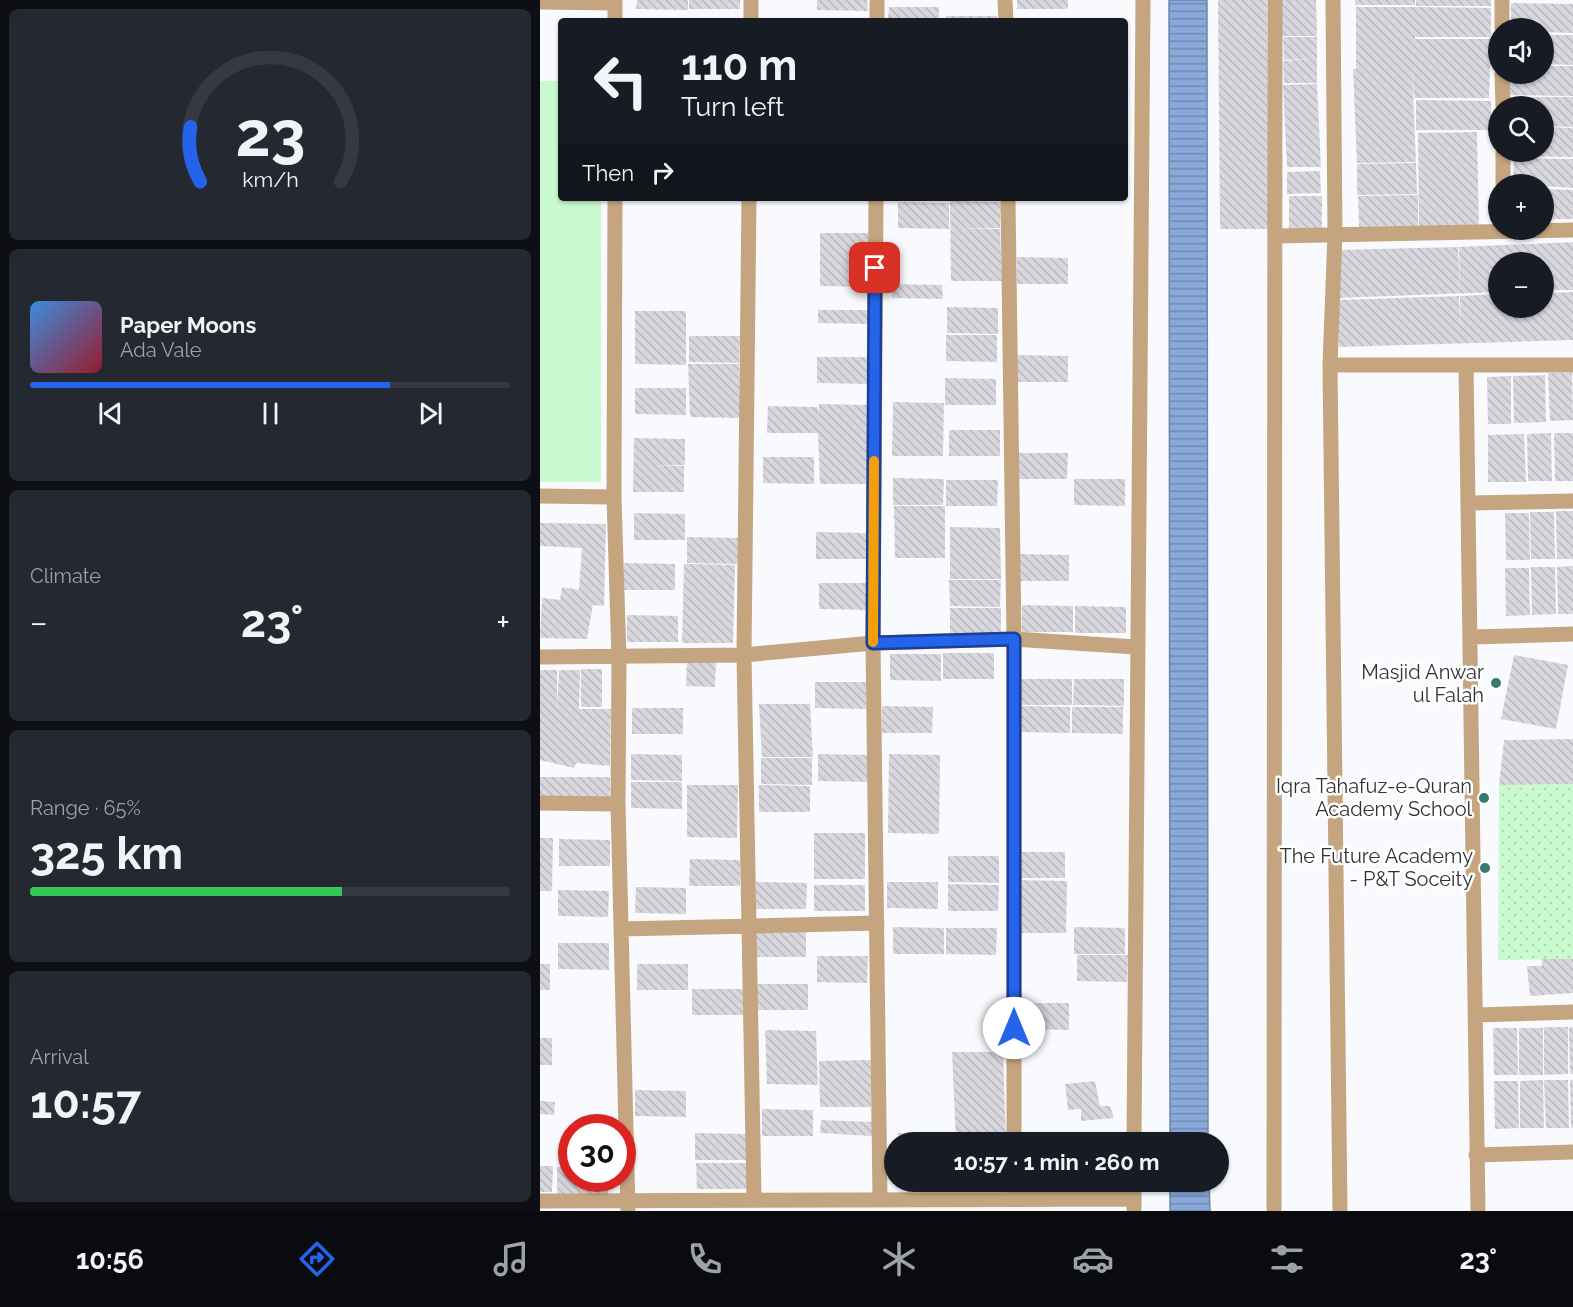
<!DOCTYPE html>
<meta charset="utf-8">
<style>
body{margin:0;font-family:Raleway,sans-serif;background:#242831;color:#f1f3f6;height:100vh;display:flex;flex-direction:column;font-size:22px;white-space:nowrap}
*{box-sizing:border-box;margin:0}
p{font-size:20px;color:#9ea1a6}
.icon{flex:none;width:33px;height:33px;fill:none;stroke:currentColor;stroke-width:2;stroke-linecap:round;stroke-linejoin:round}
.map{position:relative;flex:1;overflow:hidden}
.panel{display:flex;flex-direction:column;gap:9px;padding:9px;background:#0d0f14;width:540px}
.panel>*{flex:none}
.guide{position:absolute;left:18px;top:18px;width:570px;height:183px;border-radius:6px;box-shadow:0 2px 4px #0004;background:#171b24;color:#f1f3f6;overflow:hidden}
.controls{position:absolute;left:948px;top:18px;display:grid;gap:12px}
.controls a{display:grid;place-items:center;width:66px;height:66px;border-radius:50%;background:#171b24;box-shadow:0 2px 4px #0004;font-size:30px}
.speed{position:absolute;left:18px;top:1114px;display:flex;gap:12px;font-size:30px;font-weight:700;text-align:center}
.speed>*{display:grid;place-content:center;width:78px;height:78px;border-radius:50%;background:#171b24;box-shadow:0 2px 4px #0004;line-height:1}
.speed .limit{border:9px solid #d22;background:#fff;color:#111}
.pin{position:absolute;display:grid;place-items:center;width:51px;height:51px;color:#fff;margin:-26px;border-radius:12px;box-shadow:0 3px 9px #0006}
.me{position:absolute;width:66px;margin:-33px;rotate:0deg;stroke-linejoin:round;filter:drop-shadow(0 0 4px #0008)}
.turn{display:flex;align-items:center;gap:21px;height:126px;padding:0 24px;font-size:27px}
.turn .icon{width:78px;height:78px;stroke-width:2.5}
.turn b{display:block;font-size:42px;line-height:51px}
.then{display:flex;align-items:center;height:57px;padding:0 24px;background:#0003;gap:12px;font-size:22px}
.big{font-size:45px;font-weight:700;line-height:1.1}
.panel .tile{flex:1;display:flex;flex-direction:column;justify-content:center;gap:9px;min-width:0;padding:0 21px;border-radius:9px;background:#242831}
.panel .dial{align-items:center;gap:0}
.dial svg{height:156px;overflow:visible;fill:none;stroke:#363941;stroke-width:7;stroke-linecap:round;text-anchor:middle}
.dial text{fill:#f1f3f6;stroke:none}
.song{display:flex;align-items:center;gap:18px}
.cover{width:72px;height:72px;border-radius:9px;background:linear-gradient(135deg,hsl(210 70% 55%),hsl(350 70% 35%))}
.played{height:6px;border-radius:3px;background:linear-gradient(90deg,#2563eb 75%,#363941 75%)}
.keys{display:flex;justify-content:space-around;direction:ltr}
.heat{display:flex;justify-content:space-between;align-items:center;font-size:33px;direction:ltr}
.charge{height:9px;border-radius:4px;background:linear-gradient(90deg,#34c759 65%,#363941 0)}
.trip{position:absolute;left:344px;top:1132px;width:345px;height:60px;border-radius:30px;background:#171b24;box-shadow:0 2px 4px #0004;font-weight:700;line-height:60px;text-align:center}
.tab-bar{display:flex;height:96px;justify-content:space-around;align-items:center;background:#090b0e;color:#9ea1a6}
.tab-bar .icon{width:42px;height:42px}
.tab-bar .active{color:#2563eb}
.tab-bar b{font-size:27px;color:#f1f3f6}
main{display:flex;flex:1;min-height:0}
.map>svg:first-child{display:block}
</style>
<main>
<section class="panel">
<div class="tile dial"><svg viewBox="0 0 100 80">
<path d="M14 69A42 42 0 1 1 86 69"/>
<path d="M14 69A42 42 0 0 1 9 41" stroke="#2563eb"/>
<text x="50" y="56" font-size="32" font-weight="700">23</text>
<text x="50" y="72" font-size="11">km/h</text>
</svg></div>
<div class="tile">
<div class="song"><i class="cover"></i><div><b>Paper Moons</b><p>Ada Vale</p></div></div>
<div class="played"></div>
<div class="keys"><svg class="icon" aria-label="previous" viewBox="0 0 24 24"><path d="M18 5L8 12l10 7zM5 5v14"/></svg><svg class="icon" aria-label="pause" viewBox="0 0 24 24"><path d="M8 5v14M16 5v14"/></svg><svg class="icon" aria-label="next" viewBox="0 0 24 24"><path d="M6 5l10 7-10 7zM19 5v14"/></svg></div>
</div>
<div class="tile"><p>Climate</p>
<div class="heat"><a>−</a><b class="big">23°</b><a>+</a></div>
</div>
<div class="tile"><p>Range · 65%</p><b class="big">325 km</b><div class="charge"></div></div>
<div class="tile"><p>Arrival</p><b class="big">10:57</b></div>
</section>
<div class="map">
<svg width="1033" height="1211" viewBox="0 0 1033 1211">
<defs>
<pattern id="green-dots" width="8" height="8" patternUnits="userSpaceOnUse" patternTransform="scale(1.5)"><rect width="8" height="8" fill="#cafbd0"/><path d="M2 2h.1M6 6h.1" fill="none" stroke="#aed8b3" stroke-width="1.8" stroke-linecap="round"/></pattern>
<pattern id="water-rules" width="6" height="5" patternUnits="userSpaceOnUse" patternTransform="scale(1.5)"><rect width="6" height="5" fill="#89a9db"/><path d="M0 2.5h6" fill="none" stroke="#718ab2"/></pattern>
<pattern id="building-back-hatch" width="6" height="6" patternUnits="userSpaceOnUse" patternTransform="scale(1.5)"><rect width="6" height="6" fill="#d9d7de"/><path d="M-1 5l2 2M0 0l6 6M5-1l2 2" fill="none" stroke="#bbb9bf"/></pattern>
</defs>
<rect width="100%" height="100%" fill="#f8fafe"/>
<!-- green -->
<path fill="url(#green-dots)" d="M1033 784V959L958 960 959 785Z"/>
<!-- pitch -->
<path fill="#cafbd0" d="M0 81H21V198H61V482H0Z"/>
<!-- water -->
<path fill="url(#water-rules)" stroke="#6f85a9" stroke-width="1.5" d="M629 0H667L668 1143H630Z
M630 1182H669L670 1211H630Z"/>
<!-- building -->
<path fill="url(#building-back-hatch)" d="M97 0H148V10L96 9Z
M149 0H200V9H149Z
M277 0H327L328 11 277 10Z
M477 0H528V9H477Z
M678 0H727L728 229H680Z
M742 0H776L777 36H742Z
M815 0H875V5H815Z
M876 0H951V6H876Z
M971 3 1033 4V33L1004 32V28H971Z
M349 7H399V21H348Z
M816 7H875V15V7L951 8V37H875V39H951L949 98H874L872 69 876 162 817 163 813 69H816Z
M406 16H457V21H406Z
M1004 35H1033V65L1004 64Z
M743 37H777V83H744L743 61 774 59 744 60Z
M1004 66H1033V96L970 95V74H1004Z
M777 84 781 167H747L743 85Z
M970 97H1033V127L1004 126V106H970Z
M876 100 951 101V130H876Z
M1004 127 1033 128V157L972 156V152H1004Z
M937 132 939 226H879L878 133Z
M974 158 1033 159V188L973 184Z
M876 163 877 194 817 195V164Z
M780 171 781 193 747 194V172Z
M1004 189 1033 190V219H1004Z
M878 195V226L819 227 818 196Z
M749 196H782V228H749Z
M410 201 461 202 460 228H416L460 229 462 281H411Z
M358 202 409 203V229L358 228Z
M280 233H330L331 287 280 286Z
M1033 242V290H1004V262H958V292L797 298 796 250 918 247 920 291 919 247Z
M477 257 528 258V284H477Z
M351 284 402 285 403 299 352 298Z
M1033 292V340L799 347 797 300 919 296 921 330 920 296 958 294V308H1004V293Z
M407 307 458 308V334L407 333Z
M278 310H328L329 324 278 323Z
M95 311H146V365L95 364Z
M406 335H457V362L406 361Z
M149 336H200L199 363 149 362Z
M477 355 528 356V382H477Z
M277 357H328V384L277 383Z
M148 364H199L200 418 150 417Z
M1008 373H1032L1033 420 1010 421Z
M1005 375 1006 422 974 423 973 376Z
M971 376V424H948L947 377Z
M405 378 456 379V405H405Z
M95 388H146V415L95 414Z
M353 402 404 403 403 456H352Z
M279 404 330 405 331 484H280L278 433H227L228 406 278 407 279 415Z
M409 430H460V456H409Z
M1011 433 1012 481H988L987 434Z
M1014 433H1033V481H1015Z
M984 434 986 482H948V435Z
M94 438 145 439V465H114L144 466V492H93Z
M477 453H528L527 479H476Z
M223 457H274V484L223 483Z
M353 478 404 479 403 505H353Z
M534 479H585V506L534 505Z
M406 480H458L457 506H406Z
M354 506H405V558H355Z
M1016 511H1033V559H1017Z
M990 512H1014L1015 559H991Z
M94 513 145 514V540H94Z
M965 513H989L990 560H966Z
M0 523 66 524 64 606 53 605 47 639 0 638 2 598 20 600 22 587 39 590 42 548 0 546Z
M410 527 460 528 461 579H410Z
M276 532 327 533V559H276Z
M147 537 198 538V564L147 563Z
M478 554 529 555V581H478Z
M84 563 135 564V590H84Z
M144 564 195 565 193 643H142Z
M1033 566V614H1018L1017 567Z
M991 567H1015L1016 614 992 615Z
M965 568H989L990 615 966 616Z
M409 580H461L460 607 410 606Z
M279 583H330V610L279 609Z
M482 605 533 606V632H482Z
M535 606 586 607V633H535Z
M410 608H461V634H410Z
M87 615 138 616V642H87Z
M403 653H454V679H403Z
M350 654H401V681L350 680Z
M974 655 1028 665 1016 729 961 719Z
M147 661H176L175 687 146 686Z
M41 669H62V707H41Z
M0 670H17V708L19 670H40L39 709H71L70 766 36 763 34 768 0 760Z
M481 679H532V705H481Z
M534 679H584V706L533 705Z
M275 682H326V709L275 708Z
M219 704H270L273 757H222Z
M342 706 393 707 392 733H342Z
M480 706 530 707V733L479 732Z
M532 707H583V734L532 733Z
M92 708H143V734H92Z
M1033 739V784L959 785 964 740Z
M91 754 142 755V781L91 780Z
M278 754 329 755V782L278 781Z
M349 754 400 755 399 834 348 833Z
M221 758H272V785L221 784Z
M0 777H70V797H0Z
M91 782H142V809L91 808Z
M147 785H198L197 838 147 837Z
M219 785 270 786V812H219Z
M274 833H325V879H274Z
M0 838H13L12 891H0Z
M19 839 70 840V866H19Z
M474 852H525V878H474Z
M408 856H459V883L408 882Z
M150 859 200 860V886H149Z
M476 880 527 881 526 933H475Z
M216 882 267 883 266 909H215Z
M347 882H398V909L347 908Z
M408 884 459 885 458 911H408Z
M274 885H325V911H274Z
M96 887 146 888V914L95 913Z
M18 890 69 891 68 917 18 916Z
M353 927 404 928V954H353Z
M534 927 585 928V954H534Z
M406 928H457L456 955 406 954Z
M215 931H266V957H215Z
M18 943H69V970L18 969Z
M537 955H588L587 982 537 981Z
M277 956H328L327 983 277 982Z
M1002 959H1033V993L990 996 987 966H1002Z
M0 964H10V990H0Z
M97 964H148V990H97Z
M217 984H268V1010H217Z
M152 989H203V1015H152Z
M478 1003H529V1030L478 1029Z
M1004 1027H1028V1074L1004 1075Z
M1029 1027H1033V1074H1030Z
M953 1028H977L978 1075H954Z
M979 1028H1003V1075H979Z
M225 1030 276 1031 278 1085 227 1084Z
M0 1038H12V1065H0Z
M412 1052H463L466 1143H416Z
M331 1060V1107H280L279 1061Z
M1003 1080 1004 1128H980V1081Z
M1004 1080H1028L1029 1128H1006Z
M1030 1080H1033V1127L1031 1128Z
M555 1081 560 1106H570L574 1118 541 1121V1109L528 1110 525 1084Z
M954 1081H978L979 1128 955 1129Z
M95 1090 146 1091V1117L95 1116Z
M0 1101 15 1102 14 1115 0 1114Z
M222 1109 273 1110V1136H222Z
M281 1120 332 1122V1136L280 1133Z
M155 1133 206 1134V1160H155Z
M358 1133 409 1134V1143H358Z
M156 1163H208L207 1189H157Z
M0 1166H13L12 1192H0Z
M17 1167H32V1179H68V1194H17Z
M358 1182H409V1187L358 1186Z"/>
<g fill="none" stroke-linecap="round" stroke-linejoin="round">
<!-- minor -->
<path stroke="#c5a57f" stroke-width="15" d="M75 0V21
M465 0 466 21
M793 0 795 234 790 365 800 1211
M962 0V28
M0 2 75 3
M211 21V0
M337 21V0
M962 74 963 106
M963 152V184
M75 198 74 497 79 658 78 804 88 1211
M209 198 204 655 214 1199
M336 198 333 643 340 1200
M468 198 474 639V1143
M736 236 1033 230
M790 365H1033
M926 365 938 1211
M0 496 74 497
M929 503 1033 501
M932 637 1033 634
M0 657 204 655 333 643 474 639 596 647
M0 803 78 804
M81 929 337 923
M936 1015 1033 1012
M594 1143 603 0
M936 1155 1033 1152
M474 1199V1182
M0 1201 594 1199
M594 1211V1182
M734 1211 735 0"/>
</g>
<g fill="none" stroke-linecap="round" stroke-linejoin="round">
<!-- route casing -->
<g stroke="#184099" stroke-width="15">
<path id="route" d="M335 268 333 643 474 639V1028"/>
</g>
<!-- route -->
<use href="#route" stroke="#2563eb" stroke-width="10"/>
<!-- slow -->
<path stroke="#f59e0b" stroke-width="10" d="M333 642 334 461"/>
</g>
<!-- markers -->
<g fill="#357a6f" stroke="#fff" stroke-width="2">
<circle cx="956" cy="683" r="6"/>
<circle cx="944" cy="798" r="6"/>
<circle cx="945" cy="868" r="6"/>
</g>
<g text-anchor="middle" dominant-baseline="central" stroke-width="5" stroke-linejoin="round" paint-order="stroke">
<!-- poi labels -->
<g font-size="20" fill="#313235" stroke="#fff" text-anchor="end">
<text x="944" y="672">Masjid Anwar<tspan x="944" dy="23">ul Falah</tspan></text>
<text x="932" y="786">Iqra Tahafuz-e-Quran<tspan x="932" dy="23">Academy School</tspan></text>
<text x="933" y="856">The Future Academy<tspan x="933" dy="23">- P&amp;T Soceity</tspan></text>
</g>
</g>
</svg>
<div class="controls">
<a><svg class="icon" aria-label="sound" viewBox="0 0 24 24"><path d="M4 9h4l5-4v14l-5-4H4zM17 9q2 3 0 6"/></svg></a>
<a><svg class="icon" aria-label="search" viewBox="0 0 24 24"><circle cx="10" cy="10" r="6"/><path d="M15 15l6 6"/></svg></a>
<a>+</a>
<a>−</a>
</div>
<div class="speed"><div class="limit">30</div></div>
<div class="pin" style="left:335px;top:268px;background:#d93025"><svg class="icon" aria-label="arrive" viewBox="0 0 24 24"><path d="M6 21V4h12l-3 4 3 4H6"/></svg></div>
<svg class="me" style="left:474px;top:1028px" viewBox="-20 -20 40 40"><circle r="19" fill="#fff"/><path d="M0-13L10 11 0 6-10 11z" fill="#2563eb"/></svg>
<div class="trip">10:57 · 1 min · 260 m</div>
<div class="guide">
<div class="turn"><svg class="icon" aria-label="left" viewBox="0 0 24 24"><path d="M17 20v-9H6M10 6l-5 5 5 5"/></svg><div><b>110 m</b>Turn left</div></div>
<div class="then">Then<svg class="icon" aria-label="right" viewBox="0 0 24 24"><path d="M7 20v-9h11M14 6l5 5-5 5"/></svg></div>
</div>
</div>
</main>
<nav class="tab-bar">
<b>10:56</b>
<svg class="icon active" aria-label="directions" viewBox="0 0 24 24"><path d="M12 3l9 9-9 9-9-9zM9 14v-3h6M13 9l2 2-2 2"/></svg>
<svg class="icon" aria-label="music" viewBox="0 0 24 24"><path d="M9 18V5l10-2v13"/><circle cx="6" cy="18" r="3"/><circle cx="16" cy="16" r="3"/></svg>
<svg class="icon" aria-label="phone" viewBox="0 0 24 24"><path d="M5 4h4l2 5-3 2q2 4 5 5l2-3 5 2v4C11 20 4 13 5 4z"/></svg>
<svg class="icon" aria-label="climate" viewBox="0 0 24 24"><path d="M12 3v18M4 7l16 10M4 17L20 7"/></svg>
<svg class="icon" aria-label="car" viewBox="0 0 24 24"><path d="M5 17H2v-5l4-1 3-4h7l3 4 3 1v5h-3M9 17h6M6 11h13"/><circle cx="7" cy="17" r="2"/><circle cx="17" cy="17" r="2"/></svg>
<svg class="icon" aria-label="filters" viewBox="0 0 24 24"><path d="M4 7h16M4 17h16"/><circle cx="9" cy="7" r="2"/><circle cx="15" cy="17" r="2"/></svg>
<b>23°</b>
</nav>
